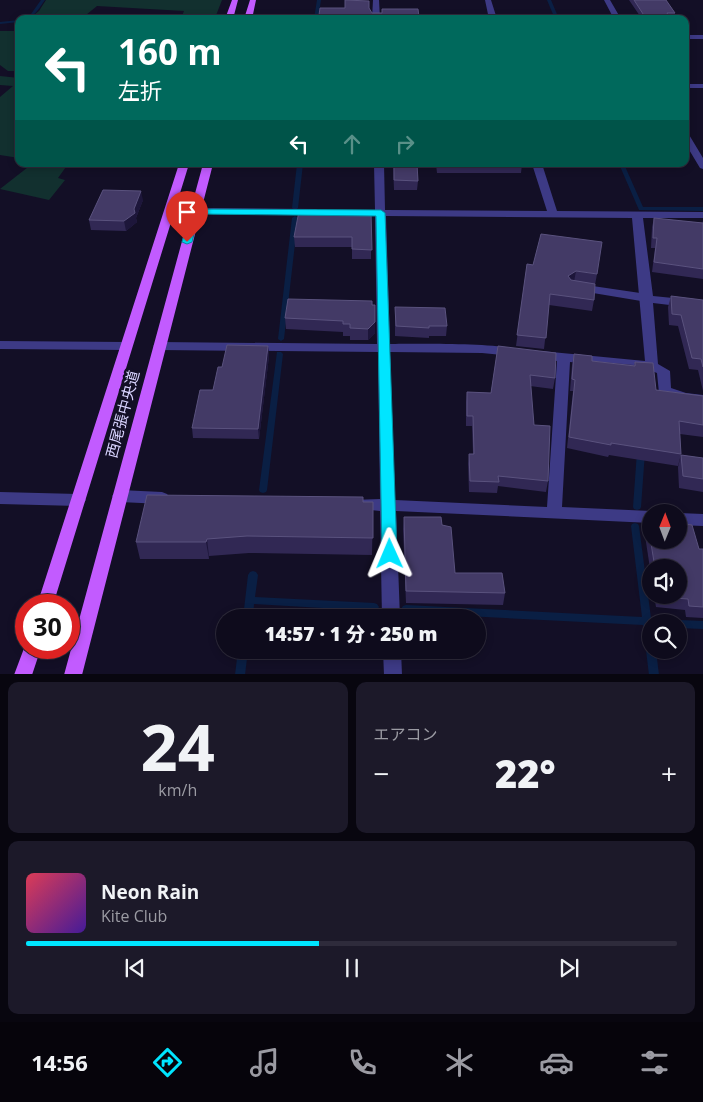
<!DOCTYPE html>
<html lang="ja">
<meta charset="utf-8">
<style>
body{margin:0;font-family:"Open Sans","Noto Sans JP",sans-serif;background:#1c1929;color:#f1f3f6;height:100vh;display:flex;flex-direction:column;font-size:19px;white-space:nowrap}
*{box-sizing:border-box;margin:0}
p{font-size:16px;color:#9b9ba3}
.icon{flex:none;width:28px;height:28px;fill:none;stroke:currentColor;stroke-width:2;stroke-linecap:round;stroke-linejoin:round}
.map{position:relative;height:674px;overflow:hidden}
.details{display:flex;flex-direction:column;gap:8px;padding:8px;background:#08060f;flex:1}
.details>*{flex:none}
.hud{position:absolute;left:15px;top:15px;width:674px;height:152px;border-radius:10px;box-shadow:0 2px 8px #0003,0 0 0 1px #2e2b3b;background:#00695c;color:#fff;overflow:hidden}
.needle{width:32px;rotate:1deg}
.controls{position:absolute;left:642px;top:504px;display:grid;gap:10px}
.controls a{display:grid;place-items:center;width:45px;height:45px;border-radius:50%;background:#0e0b1c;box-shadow:0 2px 8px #0003,0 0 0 1px #2e2b3b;font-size:25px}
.speed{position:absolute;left:15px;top:594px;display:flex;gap:10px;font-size:25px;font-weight:700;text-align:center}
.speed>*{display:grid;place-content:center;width:65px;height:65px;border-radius:50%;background:#0e0b1c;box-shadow:0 2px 8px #0003,0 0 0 1px #2e2b3b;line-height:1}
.speed .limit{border:8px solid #d22;background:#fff;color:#111}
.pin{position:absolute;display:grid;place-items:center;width:42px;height:42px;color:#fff;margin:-51px -21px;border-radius:50% 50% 50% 0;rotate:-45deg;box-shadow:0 0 5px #0007}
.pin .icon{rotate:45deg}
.me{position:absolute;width:55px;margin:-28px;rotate:359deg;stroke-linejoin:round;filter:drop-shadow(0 0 4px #0008)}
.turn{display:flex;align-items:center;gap:18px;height:105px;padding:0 20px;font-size:22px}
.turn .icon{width:65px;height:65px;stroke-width:2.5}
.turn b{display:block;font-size:35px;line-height:42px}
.lanes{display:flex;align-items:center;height:48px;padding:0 20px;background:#0003;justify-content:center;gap:25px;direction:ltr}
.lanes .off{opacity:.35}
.big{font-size:38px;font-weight:800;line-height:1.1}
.details .widget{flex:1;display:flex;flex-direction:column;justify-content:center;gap:8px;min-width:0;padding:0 18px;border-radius:10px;background:#1c1929}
.details .dial{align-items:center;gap:0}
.dial b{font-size:65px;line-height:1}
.song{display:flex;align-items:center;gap:15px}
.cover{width:60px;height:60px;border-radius:8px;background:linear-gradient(135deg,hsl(350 70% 55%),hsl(260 70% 35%))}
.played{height:5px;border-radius:2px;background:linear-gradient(90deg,#00e5ff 45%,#2e2b3b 45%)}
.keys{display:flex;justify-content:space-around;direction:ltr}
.heat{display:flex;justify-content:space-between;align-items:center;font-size:28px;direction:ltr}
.details .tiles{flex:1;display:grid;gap:8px;grid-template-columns:1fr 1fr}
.widget:last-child{grid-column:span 2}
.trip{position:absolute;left:216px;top:609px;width:270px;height:50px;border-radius:25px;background:#0e0b1c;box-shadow:0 2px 8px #0003,0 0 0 1px #2e2b3b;font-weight:800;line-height:50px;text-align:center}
.menu{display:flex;height:80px;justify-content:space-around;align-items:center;background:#06040b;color:#9b9ba3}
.menu .icon{width:35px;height:35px}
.menu .current{color:#00e5ff}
.menu b{font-size:22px;color:#f1f3f6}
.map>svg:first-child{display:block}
</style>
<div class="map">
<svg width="703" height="675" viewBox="0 0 703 675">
<rect width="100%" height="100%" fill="#130f26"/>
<!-- green -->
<path fill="#12302f" d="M46 0H222L215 18 182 16 184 11 97 6 81 19H29L39 11Z
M0 31H19V71H8L0 65Z
M0 76 19 78V158L0 155V97L13 86 0 85Z
M32 164H68L58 178 65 180 49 200 0 189Z"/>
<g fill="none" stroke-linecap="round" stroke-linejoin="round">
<!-- stream -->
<path fill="#0a1f44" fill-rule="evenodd" d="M41 0H45C39 8 34 19 23 19L31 14Z
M317 0H321L318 19H314Z
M547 0H551L559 19H555Z
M19 20V22L0 24V22Z
M297 164H303L298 208 295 210 292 208Z
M619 164H624L643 207H703V211L639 210Z
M295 216 298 218 284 339 281 341 278 339 292 218Z
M277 352H281L283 354 267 490 266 492 263 493 260 492 259 490Z
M641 449 644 450 645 452 641 507 640 509 637 510 634 509 633 507 637 452 638 450Z
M635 523 638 524 639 526 651 618 659 619 661 622H651V650H656L659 675H649L643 625 406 613 403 612 401 609 403 606 406 605 642 617 631 526 632 524Z
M253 571 256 572 258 575 255 597 374 603 377 604 379 607 377 610 374 611 254 604 253 618H243L248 575 250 572Z
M679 620 703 621V629L679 628V622H675Z
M238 650H248L245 675H235Z"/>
<!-- lane -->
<path fill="#3d3a85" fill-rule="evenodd" d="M579 284 647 294 653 298 647 302 575 290 573 288Z
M0 341 126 342 132 346 126 350 0 349Z"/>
<!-- street -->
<path fill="#3d3a85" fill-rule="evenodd" d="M373 0H379L380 19H372Z
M485 0H491L497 19H489Z
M604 0H610L621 19H614Z
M685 35H703V39H685Z
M685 84H703V88H685Z
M685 132 688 133 703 158V169L700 168 685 143Z
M374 164H384L385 210 547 211 532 164H542L557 211 703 212V218H643L653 296 703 301V309L653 303 658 364 670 371 671 388 686 393 703 395V403L685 401 659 393 657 373 649 370 570 362 562 507 651 511 655 512H651V523L396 511 400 618H382L380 511 352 508 349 504 352 500 380 499 378 352 159 350 153 346 159 342 377 344 375 216H356L351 213 356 210H375ZM386 216 632 218 645 361 541 351 535 355 541 359 557 361 547 507 395 500 390 352 482 353 514 356 520 352C512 342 409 344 390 344Z
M195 208 316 209 321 212 316 215 191 213V209Z
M120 490 162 492 167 494 170 498 167 502 162 504 120 502 115 500 112 496 115 492Z
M0 492 78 494 83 496 86 500 83 504 78 506 0 504Z
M679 513 703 514V526L679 525Z
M383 650H401L402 675H384Z"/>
<!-- primary -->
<path fill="#c25bff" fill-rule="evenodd" d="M232 0H238L233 19H225Z
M250 0H256L252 19H244Z
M179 164H189L53 605H37Z
M203 164H213L82 675H64Z
M26 643V648H41L32 675H14Z"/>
</g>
<!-- wall -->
<path fill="#312854" d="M629 0H666L675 13 674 19H642Z
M393 164H417L418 181 417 190H394Z
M436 164H522L521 173H437Z
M143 200 136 218 137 222 126 231 91 230 89 220Z
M371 212V259H352V247H295L294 237Z
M654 218 702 223 703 221V279L652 272 655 248H651L652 227Z
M527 264 597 274 595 285 594 300 592 311 549 305 544 349 516 346Z
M671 296 703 300V391L698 370 689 369 678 326 669 325 668 307Z
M372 301 375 333 368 340H350V336H343V332L286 329 285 318Z
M395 307 447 326 446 336H429V338L395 336Z
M268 346 269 356 259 439 193 438 192 428 213 390 222 367Z
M498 346 555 378 553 389 530 386 534 425 548 481 546 492 498 486 497 493 469 492 468 464 469 454H473L472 426H466V402L467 392 491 393Z
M574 354 592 361 634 365 635 362 656 390 703 396V437L680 434 681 454 678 466 609 455 608 457 567 448 573 391H570L572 365Z
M681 455 703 458V492L679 488 678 467Z
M363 502H373L372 555 249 553 209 556V559H140L136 542Z
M404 517 442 525 455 573 505 593 503 605 406 603 403 529Z
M647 519 699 549H703V618L686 617 685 610 656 607 654 595H679V568H651V575L644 529Z"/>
<!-- shaded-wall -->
<path fill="#1d163a" d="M141 191 143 200 136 218 137 222 126 231 124 221 134 209Z
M576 271 574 282 566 287 568 276Z
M375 322V333L368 340V329Z
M268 346 269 356 259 439 258 429Z
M207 539 209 556V559L206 542Z"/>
<!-- building -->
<path fill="#433a66" stroke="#5a527e" d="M345 0 369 1V8L372 13H382V9H418L419 17 424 18 425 19H262L263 15H319L320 8H345Z
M634 0H666L675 13H667L668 15H664L666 17H645Z
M394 164H417L418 181 394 180Z
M103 190 141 191 134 209 135 213 124 221 89 220Z
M299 211 371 212 372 250 352 249V237H294Z
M654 218 703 223V269L654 262 657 238H653Z
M541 234 602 242 597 274 576 271 568 276 571 280 595 284 594 300 550 294 546 338 517 335 527 264 533 265Z
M671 296 703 300V367L701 359 692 358 681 315 672 314Z
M288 299 372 301V305H375V322L368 329 350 328V324H343V321L285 318Z
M395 307 445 308 447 326H429V328L396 326Z
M227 345 268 346 258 429 192 428 200 390H213L218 367H222Z
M498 346 556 353 555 378 530 375 534 425 550 426 548 481 498 476 499 482 470 481 469 454H474L473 416H467V392L491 393Z
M574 354 592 356V361L635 366V362L653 363 656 390 703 396V425L679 421 681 454 611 443V445L569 437 575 380 572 379Z
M681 455 703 458V479L683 476Z
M147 495 363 497V502H373V538L247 536 207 539 206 542H136Z
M404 517H441L442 525 451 527 455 573H502L505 593 406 591Z
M647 519H651V540H679V523L692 525 699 549H703V607L689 606 688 599 659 597V595H679V568H655Z"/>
<!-- route -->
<path fill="#00e5ff" stroke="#0095a6" d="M191 209 381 210 385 213 397 554 395 558H384L382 554 376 216 199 214 192 242 187 244 182 242Z"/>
<g text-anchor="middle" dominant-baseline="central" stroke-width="5" stroke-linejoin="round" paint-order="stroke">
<!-- street labels -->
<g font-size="15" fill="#d9d4ff" stroke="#130f26">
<text transform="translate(122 414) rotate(-75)">西尾張中央道</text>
</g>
</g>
</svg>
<div class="controls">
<a><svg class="needle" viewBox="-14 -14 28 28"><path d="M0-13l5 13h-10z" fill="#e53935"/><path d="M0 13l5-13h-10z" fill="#9b9ba3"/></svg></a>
<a><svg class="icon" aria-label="sound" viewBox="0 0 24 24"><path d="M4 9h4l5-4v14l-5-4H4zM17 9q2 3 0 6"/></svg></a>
<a><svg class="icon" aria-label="search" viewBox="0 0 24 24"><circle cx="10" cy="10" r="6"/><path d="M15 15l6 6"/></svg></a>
</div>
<div class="speed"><div class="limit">30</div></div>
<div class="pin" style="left:187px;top:242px;background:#d93025"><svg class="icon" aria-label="arrive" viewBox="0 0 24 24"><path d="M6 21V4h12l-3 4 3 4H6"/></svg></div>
<svg class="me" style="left:390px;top:554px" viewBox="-20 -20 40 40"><path d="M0-17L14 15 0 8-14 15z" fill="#00e5ff" stroke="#fff" stroke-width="4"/></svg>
<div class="trip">14:57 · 1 分 · 250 m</div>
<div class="hud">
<div class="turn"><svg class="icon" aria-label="left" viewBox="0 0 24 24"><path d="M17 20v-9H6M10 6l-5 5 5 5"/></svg><div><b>160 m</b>左折</div></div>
<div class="lanes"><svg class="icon" aria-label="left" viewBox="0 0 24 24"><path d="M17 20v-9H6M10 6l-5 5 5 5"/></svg><svg class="icon off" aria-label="ahead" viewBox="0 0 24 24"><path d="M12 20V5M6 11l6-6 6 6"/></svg><svg class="icon off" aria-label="right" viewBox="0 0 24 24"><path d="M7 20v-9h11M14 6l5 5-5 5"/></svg></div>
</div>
</div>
<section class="details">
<div class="tiles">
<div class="widget dial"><b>24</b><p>km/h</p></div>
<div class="widget"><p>エアコン</p>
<div class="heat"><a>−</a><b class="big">22°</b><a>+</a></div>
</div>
<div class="widget">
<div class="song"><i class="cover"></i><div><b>Neon Rain</b><p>Kite Club</p></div></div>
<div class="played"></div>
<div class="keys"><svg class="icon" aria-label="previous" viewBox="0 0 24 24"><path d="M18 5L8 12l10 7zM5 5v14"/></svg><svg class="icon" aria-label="pause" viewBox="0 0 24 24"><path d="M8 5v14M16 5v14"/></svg><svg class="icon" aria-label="next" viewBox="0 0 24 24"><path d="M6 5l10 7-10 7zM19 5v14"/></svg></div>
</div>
</div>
</section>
<nav class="menu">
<b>14:56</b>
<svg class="icon current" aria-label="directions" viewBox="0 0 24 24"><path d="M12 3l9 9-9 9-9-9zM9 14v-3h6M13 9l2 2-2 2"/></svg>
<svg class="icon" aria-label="music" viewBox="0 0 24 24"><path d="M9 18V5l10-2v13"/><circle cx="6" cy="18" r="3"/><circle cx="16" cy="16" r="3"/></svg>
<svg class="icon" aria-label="phone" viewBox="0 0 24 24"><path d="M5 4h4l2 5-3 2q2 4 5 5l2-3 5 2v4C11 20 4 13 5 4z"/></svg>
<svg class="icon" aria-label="climate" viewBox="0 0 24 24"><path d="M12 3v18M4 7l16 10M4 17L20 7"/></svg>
<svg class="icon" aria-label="car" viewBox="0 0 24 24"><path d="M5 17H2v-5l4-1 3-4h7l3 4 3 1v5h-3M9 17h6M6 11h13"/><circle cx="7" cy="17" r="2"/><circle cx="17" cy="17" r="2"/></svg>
<svg class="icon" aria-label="filters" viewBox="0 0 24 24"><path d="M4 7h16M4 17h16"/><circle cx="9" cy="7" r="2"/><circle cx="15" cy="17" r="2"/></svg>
</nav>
